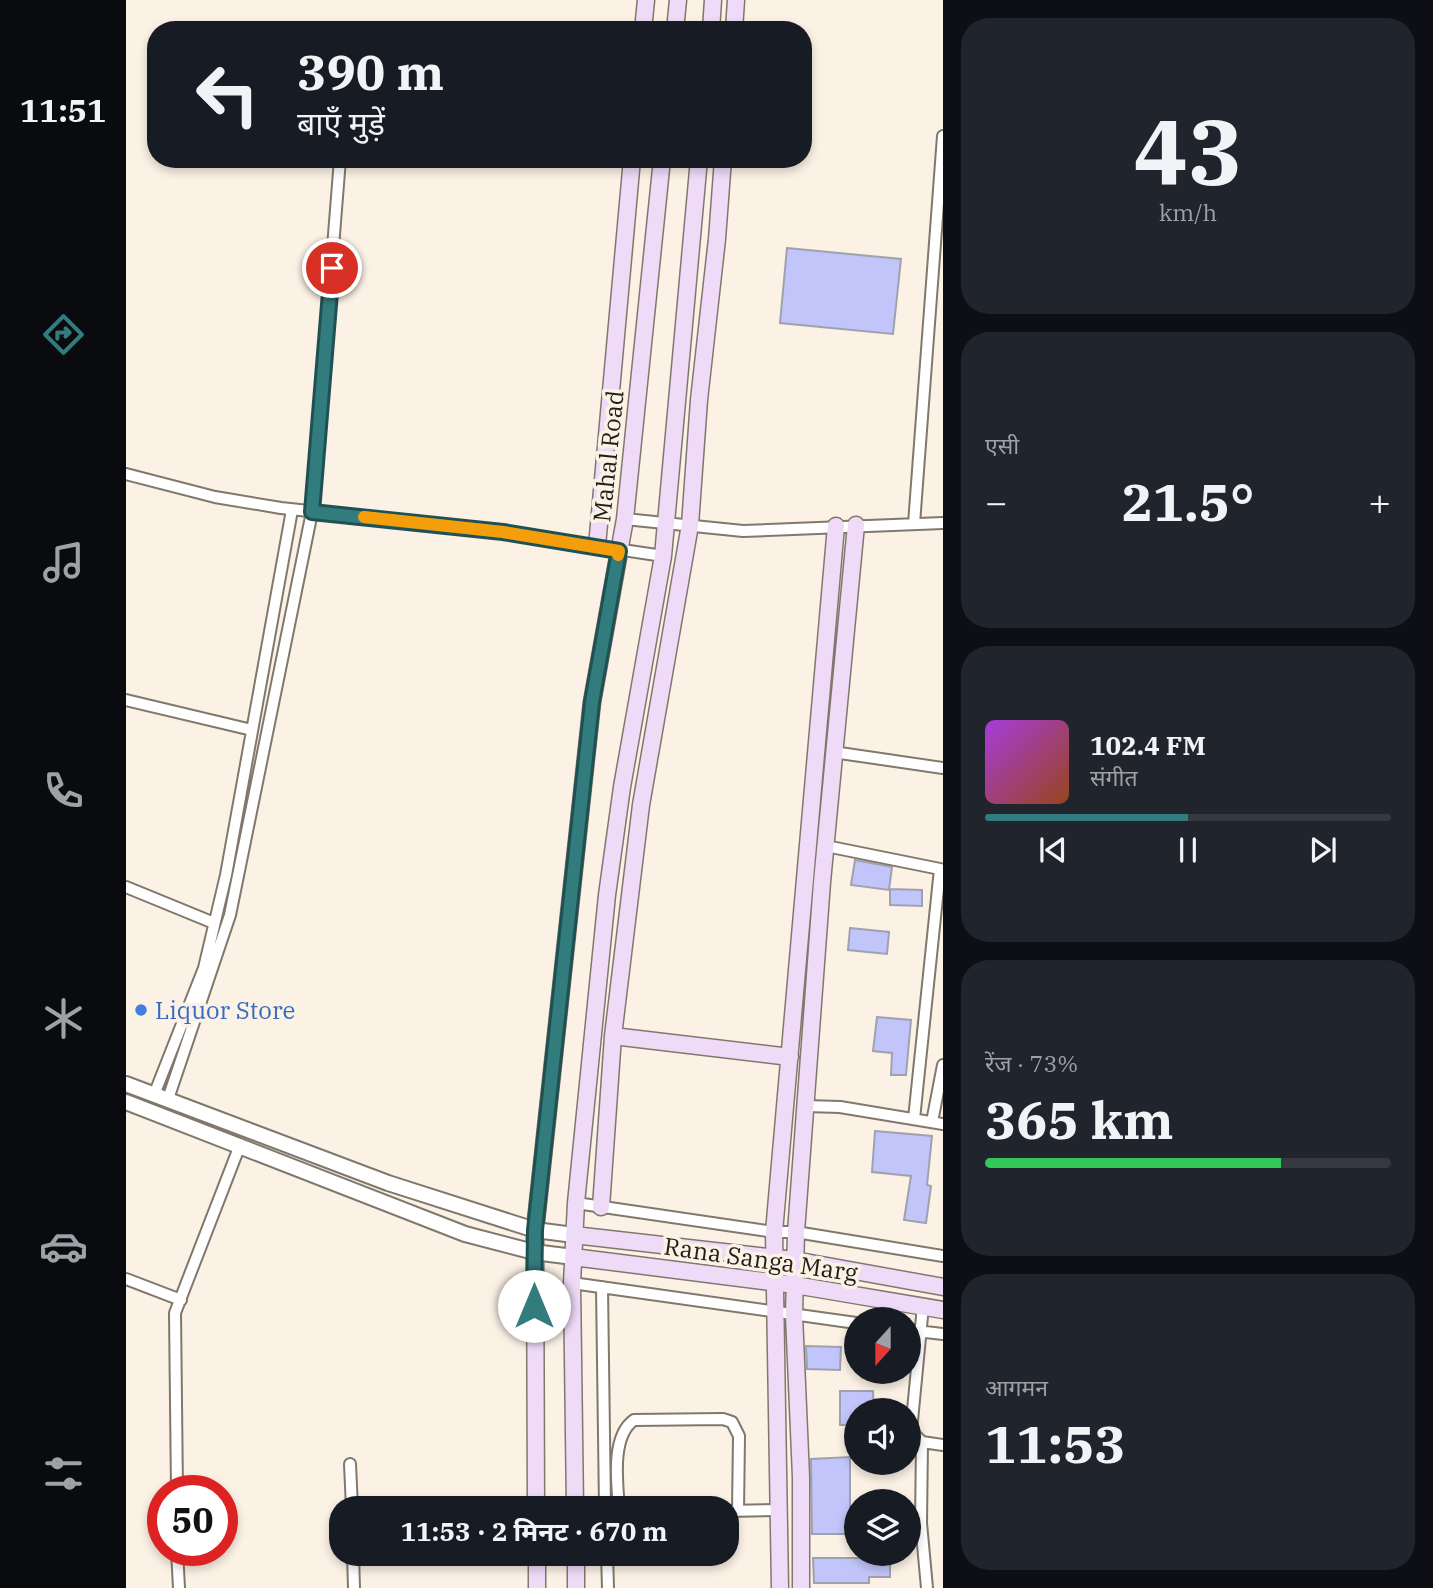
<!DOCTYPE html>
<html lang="hi">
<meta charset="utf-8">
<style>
body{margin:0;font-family:"IBM Plex Serif","Noto Sans Devanagari",serif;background:#20242c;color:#f1f3f6;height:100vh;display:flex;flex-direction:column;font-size:26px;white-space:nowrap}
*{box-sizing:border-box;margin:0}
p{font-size:23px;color:#9ea1a6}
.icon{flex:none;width:38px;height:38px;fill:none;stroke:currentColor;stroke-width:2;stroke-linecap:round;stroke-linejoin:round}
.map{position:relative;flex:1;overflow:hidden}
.sheet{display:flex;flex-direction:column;gap:18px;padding:18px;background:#0d0f14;width:490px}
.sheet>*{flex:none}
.top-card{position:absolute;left:21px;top:21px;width:665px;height:147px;border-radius:28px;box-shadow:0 4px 10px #0003;background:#171b24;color:#f1f3f6;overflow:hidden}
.needle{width:46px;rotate:201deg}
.buttons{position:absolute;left:718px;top:1307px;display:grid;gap:14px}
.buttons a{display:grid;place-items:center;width:77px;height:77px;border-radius:50%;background:#171b24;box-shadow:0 4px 10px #0003;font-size:35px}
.speed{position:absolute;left:21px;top:1475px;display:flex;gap:14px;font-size:35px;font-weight:700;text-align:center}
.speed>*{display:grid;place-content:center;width:91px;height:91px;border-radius:50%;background:#171b24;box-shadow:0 4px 10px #0003;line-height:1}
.speed .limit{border:10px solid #d22;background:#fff;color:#111}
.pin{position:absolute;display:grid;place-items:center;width:60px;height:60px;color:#fff;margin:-30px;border:4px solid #fff;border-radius:50%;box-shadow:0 2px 7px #0007}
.me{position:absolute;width:77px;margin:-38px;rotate:0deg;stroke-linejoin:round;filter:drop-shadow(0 0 5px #0008)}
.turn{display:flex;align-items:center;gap:24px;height:147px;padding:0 35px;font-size:32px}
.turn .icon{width:91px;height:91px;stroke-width:2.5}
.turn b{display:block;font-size:49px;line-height:60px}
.big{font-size:52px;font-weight:700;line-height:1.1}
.sheet .widget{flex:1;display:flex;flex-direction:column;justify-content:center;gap:10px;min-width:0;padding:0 24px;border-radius:28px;background:#20242c}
.sheet .dial{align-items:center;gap:0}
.dial b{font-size:91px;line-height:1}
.song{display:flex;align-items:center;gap:21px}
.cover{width:84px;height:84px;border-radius:10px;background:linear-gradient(135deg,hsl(280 70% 55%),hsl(20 70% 35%))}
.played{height:7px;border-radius:4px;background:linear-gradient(90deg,#327c7e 50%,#363941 50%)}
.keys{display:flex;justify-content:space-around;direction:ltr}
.heat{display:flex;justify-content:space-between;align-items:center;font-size:38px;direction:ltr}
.charge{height:10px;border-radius:5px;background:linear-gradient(90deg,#34c759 73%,#363941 0)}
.trip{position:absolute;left:203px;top:1496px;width:410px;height:70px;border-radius:28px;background:#171b24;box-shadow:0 4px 10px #0003;font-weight:700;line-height:70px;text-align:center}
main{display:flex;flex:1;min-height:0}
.tab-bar{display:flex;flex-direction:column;width:126px;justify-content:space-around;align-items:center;background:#090b0e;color:#9ea1a6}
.tab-bar .icon{width:49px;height:49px}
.tab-bar .active{color:#327c7e}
.tab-bar b{font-size:32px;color:#f1f3f6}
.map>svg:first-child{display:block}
</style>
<main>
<nav class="tab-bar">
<b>11:51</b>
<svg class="icon active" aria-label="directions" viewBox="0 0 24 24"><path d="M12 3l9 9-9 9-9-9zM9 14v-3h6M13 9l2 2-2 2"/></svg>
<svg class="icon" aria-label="music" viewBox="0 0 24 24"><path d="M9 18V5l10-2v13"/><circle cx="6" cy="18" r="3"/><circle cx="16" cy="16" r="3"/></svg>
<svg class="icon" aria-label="phone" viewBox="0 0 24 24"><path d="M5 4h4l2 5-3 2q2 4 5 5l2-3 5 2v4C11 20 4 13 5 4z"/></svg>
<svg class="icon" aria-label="climate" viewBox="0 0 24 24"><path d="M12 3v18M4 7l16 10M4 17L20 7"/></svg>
<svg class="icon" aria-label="car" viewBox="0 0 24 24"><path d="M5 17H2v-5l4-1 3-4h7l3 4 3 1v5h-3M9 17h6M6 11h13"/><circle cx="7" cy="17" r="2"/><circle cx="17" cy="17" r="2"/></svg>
<svg class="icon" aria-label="filters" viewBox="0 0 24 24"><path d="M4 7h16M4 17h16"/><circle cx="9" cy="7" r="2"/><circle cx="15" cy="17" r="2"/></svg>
</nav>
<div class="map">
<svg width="817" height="1588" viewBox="0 0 817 1588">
<rect width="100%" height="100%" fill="#fbf1e5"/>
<!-- building -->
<path fill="#c1c5f9" stroke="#a0a1af" stroke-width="2" d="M661 248 775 259 767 334 654 323Z
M729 860 766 867 763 890 725 885Z
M764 889 796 890V906L764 905Z
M724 928 763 932 761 954 722 950Z
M751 1017 785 1020 780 1075H765L766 1053 747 1051Z
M749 1131 806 1136 801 1185 805 1186 800 1223 778 1220 785 1176 746 1172Z
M680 1346 715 1347 714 1370 681 1369Z
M714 1391H747L748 1410H730V1425H714Z
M724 1457V1534H686L685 1459Z
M687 1558H764V1577H743V1583H688Z"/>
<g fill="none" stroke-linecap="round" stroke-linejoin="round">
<!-- minor casing -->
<g stroke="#81786d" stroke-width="14">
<path id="minor" d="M224 30V29
M0 474 89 497 155 508 377 532 537 556
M499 519 617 531 817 523
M788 524 817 136
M0 700 126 730
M707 752 817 768
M700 846 814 869 788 1119
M0 887 88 923
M28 1095 78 968 100 875 166 510
M42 1099 104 915 186 512 214 159
M680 1106 714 1107 817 1124
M806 1122 817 1065
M450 1203 648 1232H670L817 1256
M0 1279 55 1300
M446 1283 730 1323
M476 1287 479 1508
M797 1306 785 1431 796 1442 795 1523 801 1588
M782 1330 817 1334
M796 1442 817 1445
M224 1464 226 1508
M51 1491 49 1313 114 1145
M493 1508C491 1482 485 1436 508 1420L597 1419 606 1422 613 1436 612 1511
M600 1511 654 1510
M51 1550 53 1588
M227 1554 228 1588
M481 1554 482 1588"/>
</g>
<!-- tertiary casing -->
<g stroke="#81786d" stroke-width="18">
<path id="tertiary" d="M0 1084 262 1183 409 1230 448 1235
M0 1102 339 1234 408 1252 447 1257"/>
</g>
<!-- secondary casing -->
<g stroke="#81786d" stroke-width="19">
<path id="secondary" d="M517 30 520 0
M549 30 552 0
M585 30 587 0
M608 30 610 0
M597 159 591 239 573 400 564 525 515 805 487 1036 664 1057
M471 546 506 159
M475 1207 487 1036
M448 1235 668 1260 817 1287
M447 1257 669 1285 817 1310
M410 1508 409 1230 466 702 499 519 536 159
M449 1508 446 1283 450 1203 481 895 496 787 537 556 573 159
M411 1554V1588
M450 1554V1588
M654 1588 648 1232 710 526
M675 1588V1477L668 1315 670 1232 696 882 730 525"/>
</g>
<!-- minor -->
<use href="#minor" stroke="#fff" stroke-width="10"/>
<!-- tertiary -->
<use href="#tertiary" stroke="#fff" stroke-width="14"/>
<!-- secondary -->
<use href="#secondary" stroke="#efdaf8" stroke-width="16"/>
</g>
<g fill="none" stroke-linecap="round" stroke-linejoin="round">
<!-- route casing -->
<g stroke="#205152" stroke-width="18">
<path id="route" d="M206 268 186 512 377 532 493 551 466 702 409 1230 408 1306"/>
</g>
<!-- route -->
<use href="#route" stroke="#327c7e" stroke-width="12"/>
<!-- slow -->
<path stroke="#f59e0b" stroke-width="12" d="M238 517 377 532 493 551 492 555"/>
</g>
<!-- markers -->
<circle fill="#3f7fe0" stroke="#fbf1e5" stroke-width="2.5" cx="15" cy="1010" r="7"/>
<g text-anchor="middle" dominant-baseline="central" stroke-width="7" stroke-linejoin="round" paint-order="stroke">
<!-- street labels -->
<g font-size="24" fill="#211d19" stroke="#fbf1e5">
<text transform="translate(482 456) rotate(-84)">Mahal Road</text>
<text transform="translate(635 1259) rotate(8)">Rana Sanga Marg</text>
</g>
<!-- shop labels -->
<g font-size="24" fill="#366cbe" stroke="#fbf1e5" text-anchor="start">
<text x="29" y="1010">Liquor Store</text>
</g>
</g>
</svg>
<div class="buttons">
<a><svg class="needle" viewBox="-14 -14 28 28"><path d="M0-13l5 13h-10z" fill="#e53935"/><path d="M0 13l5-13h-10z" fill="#9ea1a6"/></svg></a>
<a><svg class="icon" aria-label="sound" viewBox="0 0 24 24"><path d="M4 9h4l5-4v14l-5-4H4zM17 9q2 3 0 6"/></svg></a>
<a><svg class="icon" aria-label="layers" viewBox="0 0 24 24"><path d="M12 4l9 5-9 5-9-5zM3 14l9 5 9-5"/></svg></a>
</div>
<div class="speed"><div class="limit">50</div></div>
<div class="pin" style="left:206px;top:268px;background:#d93025"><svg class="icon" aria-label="arrive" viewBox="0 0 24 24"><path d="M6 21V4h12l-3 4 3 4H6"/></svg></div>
<svg class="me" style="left:408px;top:1306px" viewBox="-20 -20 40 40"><circle r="19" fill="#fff"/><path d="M0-13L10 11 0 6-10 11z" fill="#327c7e"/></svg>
<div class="trip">11:53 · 2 मिनट · 670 m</div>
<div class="top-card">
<div class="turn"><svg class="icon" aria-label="left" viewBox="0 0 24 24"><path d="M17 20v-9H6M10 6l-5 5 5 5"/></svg><div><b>390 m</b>बाएँ मुड़ें</div></div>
</div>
</div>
<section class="sheet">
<div class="widget dial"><b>43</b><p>km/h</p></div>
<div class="widget"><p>एसी</p>
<div class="heat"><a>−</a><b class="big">21.5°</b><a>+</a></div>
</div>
<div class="widget">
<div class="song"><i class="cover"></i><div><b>102.4 FM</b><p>संगीत</p></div></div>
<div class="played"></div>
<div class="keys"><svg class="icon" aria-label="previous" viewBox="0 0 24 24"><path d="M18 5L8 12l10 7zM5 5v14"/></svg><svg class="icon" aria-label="pause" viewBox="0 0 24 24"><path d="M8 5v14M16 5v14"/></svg><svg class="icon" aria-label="next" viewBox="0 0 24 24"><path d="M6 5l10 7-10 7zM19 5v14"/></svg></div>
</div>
<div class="widget"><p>रेंज · 73%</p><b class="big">365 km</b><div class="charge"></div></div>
<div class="widget"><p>आगमन</p><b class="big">11:53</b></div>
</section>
</main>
